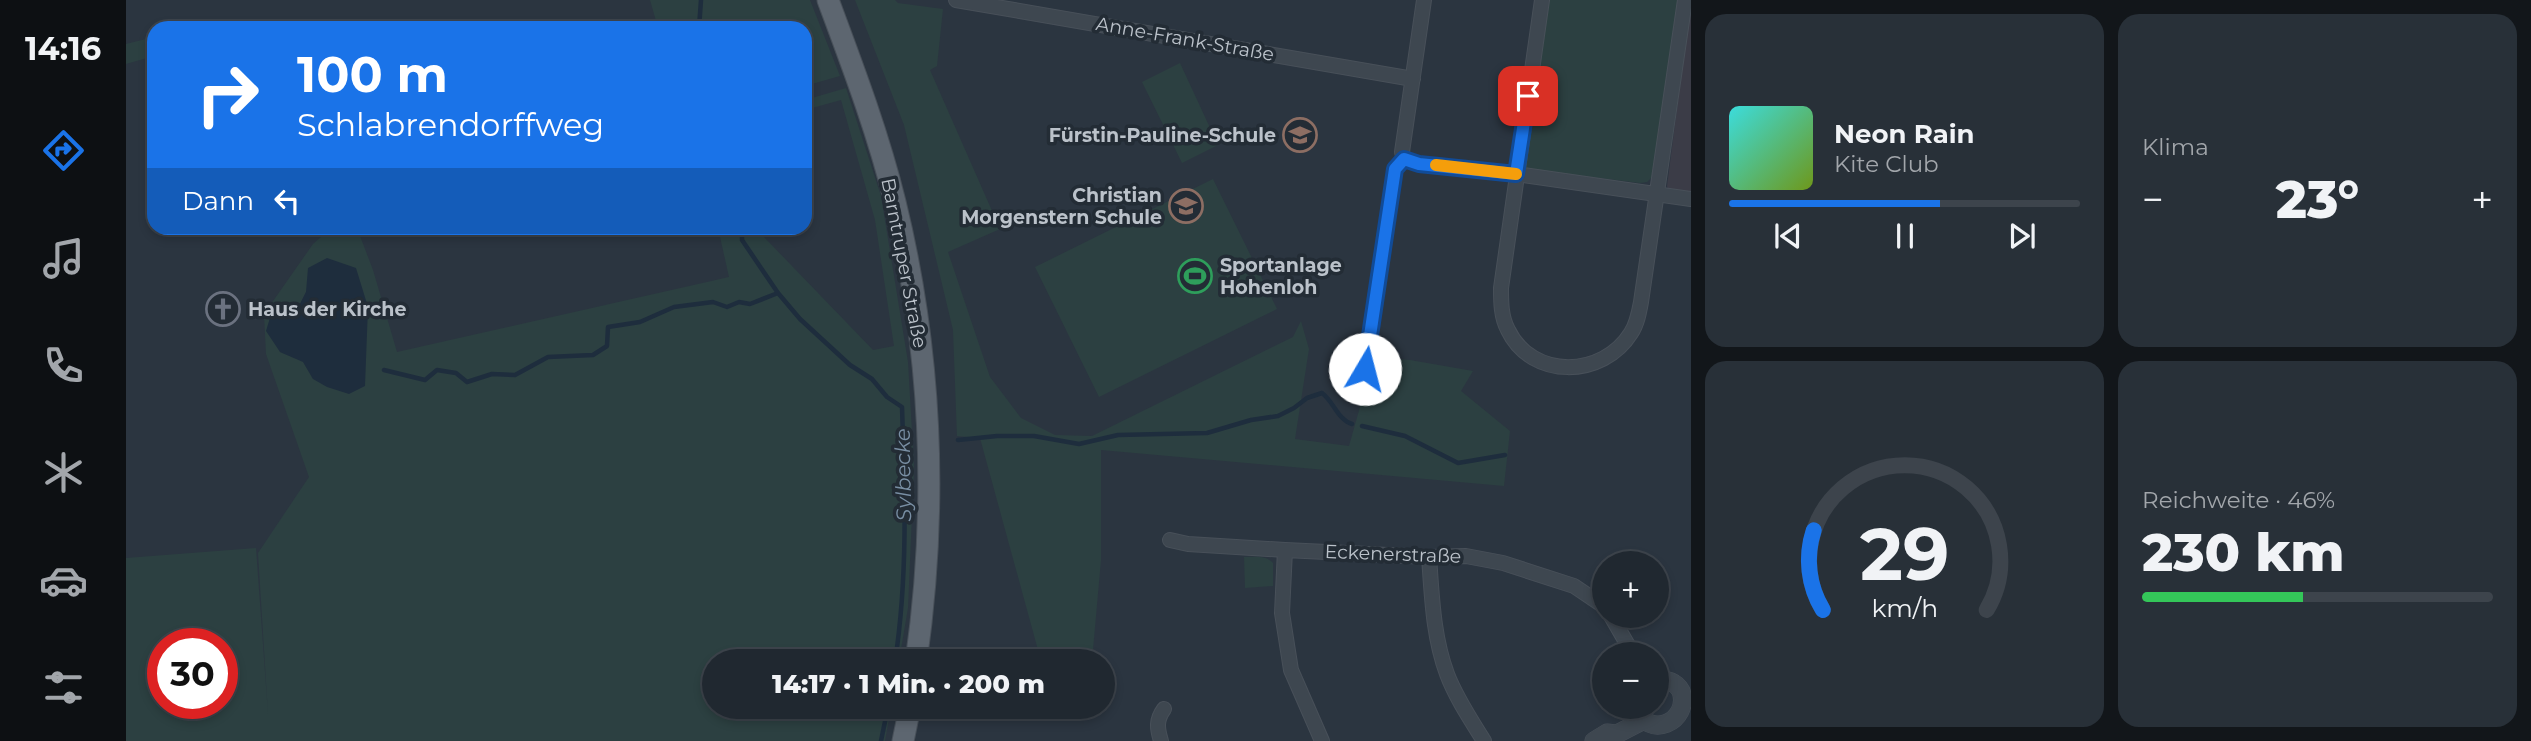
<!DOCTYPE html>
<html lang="de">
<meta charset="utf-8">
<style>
body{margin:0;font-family:Montserrat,sans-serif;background:#283038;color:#f1f3f6;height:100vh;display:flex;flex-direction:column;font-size:26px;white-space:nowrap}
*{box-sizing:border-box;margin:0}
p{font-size:23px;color:#a2a6ab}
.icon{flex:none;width:38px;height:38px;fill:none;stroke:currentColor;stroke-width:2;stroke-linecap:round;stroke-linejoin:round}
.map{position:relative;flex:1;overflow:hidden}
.sheet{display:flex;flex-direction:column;gap:14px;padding:14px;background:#12161a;width:840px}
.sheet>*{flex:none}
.banner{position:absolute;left:21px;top:21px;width:665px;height:214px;border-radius:21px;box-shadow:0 4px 10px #0003,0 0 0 2px #3d444c;background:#1a73e8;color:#fff;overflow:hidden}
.fabs{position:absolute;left:1466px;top:551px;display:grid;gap:14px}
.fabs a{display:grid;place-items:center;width:77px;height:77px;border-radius:50%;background:#202830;box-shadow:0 4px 10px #0003,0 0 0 2px #3d444c;font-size:35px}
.speed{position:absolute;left:21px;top:628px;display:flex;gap:14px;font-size:35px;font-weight:700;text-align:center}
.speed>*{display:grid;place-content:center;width:91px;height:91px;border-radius:50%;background:#202830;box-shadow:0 4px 10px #0003,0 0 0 2px #3d444c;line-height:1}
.speed .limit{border:10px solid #d22;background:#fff;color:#111}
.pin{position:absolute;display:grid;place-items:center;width:60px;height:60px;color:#fff;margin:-30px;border-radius:14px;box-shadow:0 4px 10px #0006}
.me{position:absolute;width:77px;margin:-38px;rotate:8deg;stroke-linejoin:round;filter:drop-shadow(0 0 5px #0008)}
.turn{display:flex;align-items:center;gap:24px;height:147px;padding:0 35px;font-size:32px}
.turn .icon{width:91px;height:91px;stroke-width:2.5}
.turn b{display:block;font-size:49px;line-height:60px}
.then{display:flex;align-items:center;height:66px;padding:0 35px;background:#0003;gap:14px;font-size:26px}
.big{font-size:52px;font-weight:800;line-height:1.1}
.sheet .card{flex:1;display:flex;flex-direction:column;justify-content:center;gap:10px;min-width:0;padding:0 24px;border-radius:21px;background:#283038}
.sheet .dial{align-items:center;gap:0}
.dial svg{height:182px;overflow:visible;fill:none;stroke:#3d444c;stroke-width:7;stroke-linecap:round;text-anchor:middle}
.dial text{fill:#f1f3f6;stroke:none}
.song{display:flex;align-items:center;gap:21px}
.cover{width:84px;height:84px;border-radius:10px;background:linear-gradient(135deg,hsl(180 70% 55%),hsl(80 70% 35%))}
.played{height:7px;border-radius:4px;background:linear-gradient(90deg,#1a73e8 60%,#3d444c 60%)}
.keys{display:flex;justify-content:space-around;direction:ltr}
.heat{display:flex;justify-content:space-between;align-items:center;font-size:38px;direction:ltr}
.charge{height:10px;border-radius:5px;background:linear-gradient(90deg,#34c759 46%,#3d444c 0)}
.sheet .tiles{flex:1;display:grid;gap:14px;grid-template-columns:repeat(2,1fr)}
.trip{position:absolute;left:576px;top:649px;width:413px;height:70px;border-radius:35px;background:#202830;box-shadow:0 4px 10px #0003,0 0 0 2px #3d444c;font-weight:800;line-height:70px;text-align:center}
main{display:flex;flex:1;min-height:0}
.dock{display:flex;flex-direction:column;width:126px;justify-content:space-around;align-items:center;background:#0d1013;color:#a2a6ab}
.dock .icon{width:49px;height:49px}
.dock .on{color:#1a73e8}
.dock b{font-size:32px;color:#f1f3f6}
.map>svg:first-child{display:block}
</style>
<main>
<nav class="dock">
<b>14:16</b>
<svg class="icon on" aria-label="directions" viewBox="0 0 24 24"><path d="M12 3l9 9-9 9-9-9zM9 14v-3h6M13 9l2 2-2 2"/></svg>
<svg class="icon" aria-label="music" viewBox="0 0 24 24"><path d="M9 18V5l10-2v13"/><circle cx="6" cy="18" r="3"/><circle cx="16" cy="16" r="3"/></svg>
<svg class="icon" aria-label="phone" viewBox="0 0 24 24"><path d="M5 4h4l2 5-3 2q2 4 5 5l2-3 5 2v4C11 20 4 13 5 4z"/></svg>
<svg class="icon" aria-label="climate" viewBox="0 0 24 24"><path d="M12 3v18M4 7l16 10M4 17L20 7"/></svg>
<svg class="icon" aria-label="car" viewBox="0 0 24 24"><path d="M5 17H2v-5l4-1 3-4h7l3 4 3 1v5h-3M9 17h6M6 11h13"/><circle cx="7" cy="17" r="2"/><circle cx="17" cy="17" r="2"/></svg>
<svg class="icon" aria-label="filters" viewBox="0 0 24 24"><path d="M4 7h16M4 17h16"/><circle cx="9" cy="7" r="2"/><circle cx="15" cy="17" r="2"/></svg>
</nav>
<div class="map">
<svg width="1565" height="741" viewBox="0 0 1565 741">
<rect width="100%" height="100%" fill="#2b3540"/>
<!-- medical -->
<path fill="#3b3c47" d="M1565 0V195L1542 190 1541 186Z"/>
<!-- green -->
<path fill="#2c4041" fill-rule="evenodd" d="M524 0H684L714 76 679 86V28H532Z
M729 0H769L772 3 817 9 811 66 804 70 874 229 822 252 864 377 895 418 929 435 966 436 1167 337 1175 321 1183 349 1169 439 1223 446 1248 357 1284 360 1347 371 1335 391 1384 431 1378 486 975 450V560L966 661H915L854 438 831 436 827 330 778 125Z
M1422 0H1553L1527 176 1521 182 1514 183 1399 169Z
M28 37V56L0 64V44Z
M1054 63 1092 145 1056 163 1016 82Z
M720 88 755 196 782 362 788 467 782 608 773 661 588 662V707H765L759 741H0V558L130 548 142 714 132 553 183 477 140 354 138 314 187 244 205 228H231L247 270 271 352 603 277 592 228H634L638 237 747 350 768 346 749 220 715 100 679 110V100ZM180 292 239 386 187 379 177 361 154 352 146 311 167 318ZM37 644H96V704H37Z
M1087 179 1151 309 973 397 909 267Z
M1118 557C1128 557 1140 555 1147 563V586L1119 588Z"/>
<!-- water -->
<path fill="#1e2d3d" d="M201 258 230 268 242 307 239 386 223 394 201 387 187 379 177 362 154 352 140 331 146 311 167 318 180 292 182 268Z"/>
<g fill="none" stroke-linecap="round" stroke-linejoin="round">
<!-- stream -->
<path stroke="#1e2d3d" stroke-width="4.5" d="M573 28 575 0
M616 228V240L652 293 674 319 724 365 746 379 761 397 776 407C779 493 782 576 769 662
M258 370 299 380 311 370 330 373 341 382 366 374 389 375 422 357 467 355 481 346 482 327 514 322 548 307 587 302 601 307 613 302 624 304 652 293
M1236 426 1279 436 1332 463 1379 455
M832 440 871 436H908L953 444 992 435 1081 433 1125 420 1152 416 1168 408 1181 398 1196 393C1208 402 1212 420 1226 424
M755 741 762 707"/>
<!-- minor casing -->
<g stroke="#485059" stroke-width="16">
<path id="minor" d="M830 0 1287 79
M1416 0 1375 288C1375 302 1375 317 1382 330 1406 380 1477 378 1505 333 1511 324 1513 313 1515 302L1559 0
M1278 159 1293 164 1390 174 1565 199
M1278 159 1276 152 1298 0
M1235 394 1269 169 1278 159
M1044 540 1062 544 1159 550 1303 557 1340 556 1377 563 1448 586 1479 607
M1159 550 1156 613 1165 670 1196 741
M1303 557C1306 597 1307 636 1321 674 1330 698 1345 720 1358 741
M1485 616 1507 654
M1035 741C1031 728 1030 720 1038 709"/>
</g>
<!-- tertiary casing -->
<g stroke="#485059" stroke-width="19">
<path id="tertiary" d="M1510 707C1521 741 1565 722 1555 691 1550 682 1541 679 1531 680
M1468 741 1481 733 1491 734 1516 721"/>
</g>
<!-- primary casing -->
<g stroke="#485059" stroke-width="23">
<path id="primary" d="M702 0C727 67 752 133 769 202 806 353 812 508 790 662
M777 741 784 707"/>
</g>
<!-- minor -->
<use href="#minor" stroke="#3e4750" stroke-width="14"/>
<!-- tertiary -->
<use href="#tertiary" stroke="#3e4750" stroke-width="18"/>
<!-- primary -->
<use href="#primary" stroke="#5d6670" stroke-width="21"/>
</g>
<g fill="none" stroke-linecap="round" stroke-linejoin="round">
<!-- route casing -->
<g stroke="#114b97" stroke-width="18">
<path id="route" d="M1239 369 1269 169 1278 159 1293 164 1390 174 1402 96"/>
</g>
<!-- route -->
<use href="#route" stroke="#1a73e8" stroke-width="12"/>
<!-- slow -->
<path stroke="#f59e0b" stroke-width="12" d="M1310 165 1390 174"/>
</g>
<!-- icons -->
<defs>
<g id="school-ring" transform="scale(1.75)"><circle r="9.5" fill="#232c35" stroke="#8d6e63" stroke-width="1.5"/><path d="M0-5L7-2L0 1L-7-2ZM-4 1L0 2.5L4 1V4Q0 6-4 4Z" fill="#8d6e63"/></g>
<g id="stadium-ring" transform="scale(1.75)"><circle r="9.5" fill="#232c35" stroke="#2e9e5b" stroke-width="1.5"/><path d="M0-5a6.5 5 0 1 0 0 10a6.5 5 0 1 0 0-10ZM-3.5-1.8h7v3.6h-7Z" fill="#2e9e5b"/></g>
<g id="church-ring" transform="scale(1.75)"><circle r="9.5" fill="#232c35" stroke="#6b7280" stroke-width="1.5"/><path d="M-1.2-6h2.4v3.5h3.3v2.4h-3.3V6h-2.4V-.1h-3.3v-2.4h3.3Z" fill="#6b7280"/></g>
</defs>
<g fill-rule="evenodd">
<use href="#school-ring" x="1174" y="135"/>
<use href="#school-ring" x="1060" y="206"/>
<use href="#stadium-ring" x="1069" y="276"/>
<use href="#church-ring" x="97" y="309"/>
</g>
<g text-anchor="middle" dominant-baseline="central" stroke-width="7" stroke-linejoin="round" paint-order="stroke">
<!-- street labels -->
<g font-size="19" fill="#bbc2ca" stroke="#232c35">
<text transform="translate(1059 39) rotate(10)">Anne-Frank-Straße</text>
<text transform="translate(778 263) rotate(79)">Barntruper Straße</text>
<text transform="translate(1267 554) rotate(2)">Eckenerstraße</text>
</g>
<!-- poi labels -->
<g font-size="19" font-weight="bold" fill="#bbc2ca" stroke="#232c35" text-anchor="end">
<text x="1150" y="135">Fürstin-Pauline-Schule</text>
<text x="1036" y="195">Christian<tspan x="1036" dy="22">Morgenstern Schule</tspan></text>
<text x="1094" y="265" text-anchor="start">Sportanlage<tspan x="1094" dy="22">Hohenloh</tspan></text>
<text x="122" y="309" text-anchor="start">Haus der Kirche</text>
</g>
<!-- water labels -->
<g font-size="21" font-style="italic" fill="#798fa4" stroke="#232c35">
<text transform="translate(777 475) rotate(-91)">Sylbecke</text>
</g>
</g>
</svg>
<div class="fabs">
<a>+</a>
<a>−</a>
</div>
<div class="speed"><div class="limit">30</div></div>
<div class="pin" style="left:1402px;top:96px;background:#d93025"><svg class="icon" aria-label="arrive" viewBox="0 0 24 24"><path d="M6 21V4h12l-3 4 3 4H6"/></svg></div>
<svg class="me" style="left:1239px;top:369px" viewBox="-20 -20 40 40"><circle r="19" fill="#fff"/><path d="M0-13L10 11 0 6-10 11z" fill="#1a73e8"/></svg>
<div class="trip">14:17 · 1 Min. · 200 m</div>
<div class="banner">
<div class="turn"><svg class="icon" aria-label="right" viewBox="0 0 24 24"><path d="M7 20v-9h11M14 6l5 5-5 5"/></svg><div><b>100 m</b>Schlabrendorffweg</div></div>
<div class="then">Dann<svg class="icon" aria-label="left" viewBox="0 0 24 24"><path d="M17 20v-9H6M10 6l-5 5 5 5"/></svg></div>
</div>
</div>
<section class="sheet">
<div class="tiles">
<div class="card">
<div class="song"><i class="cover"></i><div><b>Neon Rain</b><p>Kite Club</p></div></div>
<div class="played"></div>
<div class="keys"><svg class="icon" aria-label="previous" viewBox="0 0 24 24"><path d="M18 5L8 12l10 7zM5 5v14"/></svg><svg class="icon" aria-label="pause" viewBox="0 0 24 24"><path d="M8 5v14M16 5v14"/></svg><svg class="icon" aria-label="next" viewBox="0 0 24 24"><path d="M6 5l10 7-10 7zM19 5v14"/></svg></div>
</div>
<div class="card"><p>Klima</p>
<div class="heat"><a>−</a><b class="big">23°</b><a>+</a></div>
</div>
<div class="card dial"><svg viewBox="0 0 100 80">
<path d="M14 69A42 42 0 1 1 86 69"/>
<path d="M14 69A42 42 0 0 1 10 34" stroke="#1a73e8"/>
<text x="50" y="56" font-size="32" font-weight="700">29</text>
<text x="50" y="72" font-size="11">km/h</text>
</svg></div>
<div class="card"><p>Reichweite · 46%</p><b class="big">230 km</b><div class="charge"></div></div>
</div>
</section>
</main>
